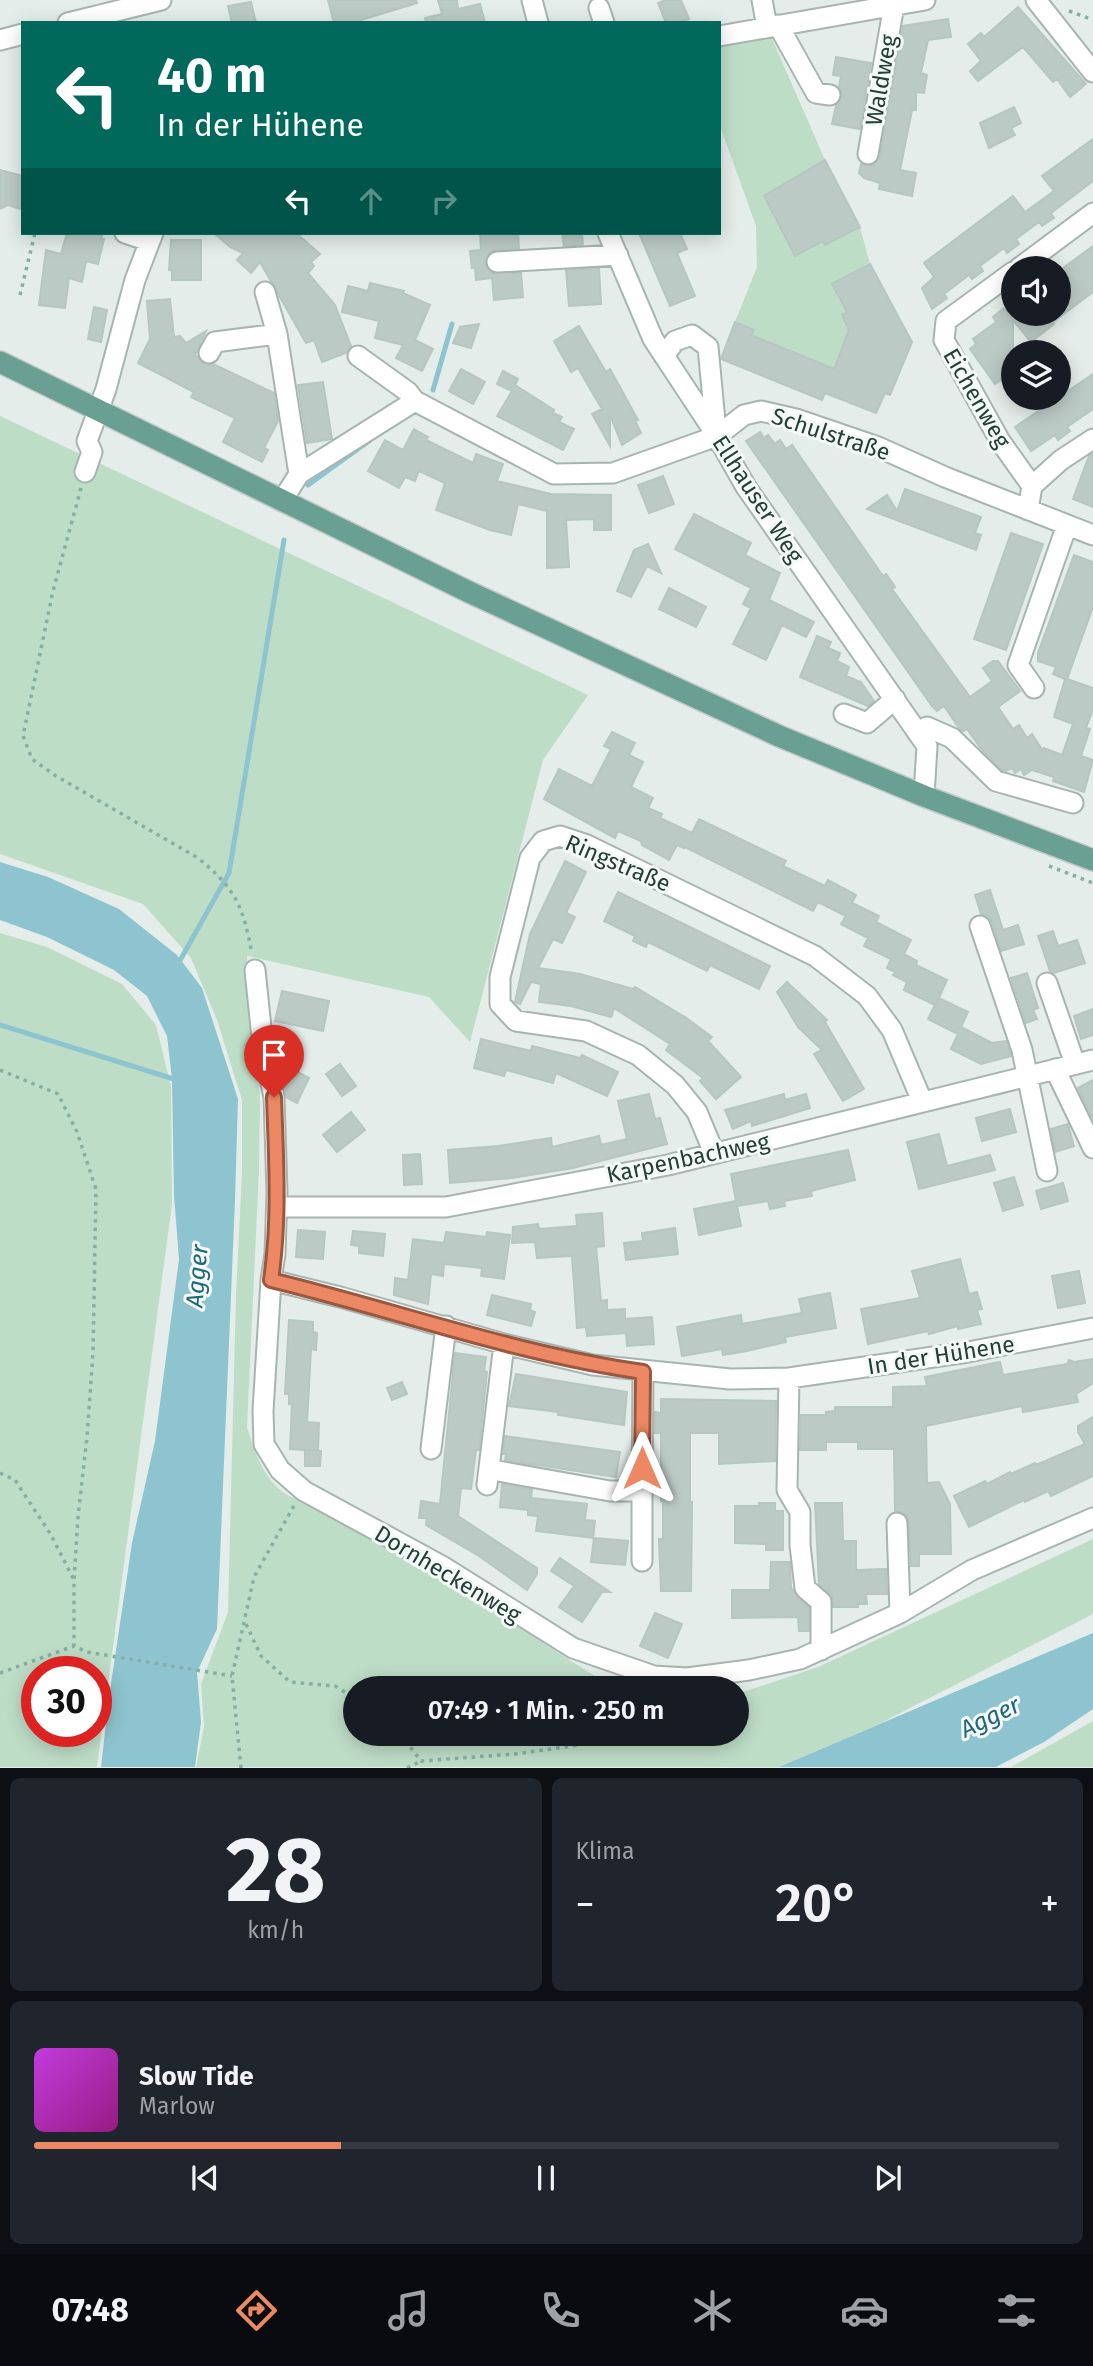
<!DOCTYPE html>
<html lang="de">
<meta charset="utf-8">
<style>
body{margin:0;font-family:"Fira Sans",sans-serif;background:#20242c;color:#f1f3f6;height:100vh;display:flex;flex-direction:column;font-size:26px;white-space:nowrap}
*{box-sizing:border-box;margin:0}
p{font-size:23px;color:#9ea1a6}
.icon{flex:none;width:38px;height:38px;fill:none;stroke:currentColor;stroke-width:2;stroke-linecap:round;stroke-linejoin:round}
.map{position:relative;height:1768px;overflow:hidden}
.drawer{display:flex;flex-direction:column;gap:10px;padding:10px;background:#0d0f14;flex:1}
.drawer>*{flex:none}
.guide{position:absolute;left:21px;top:21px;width:700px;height:214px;border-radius:0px;box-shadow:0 4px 18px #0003;background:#00695c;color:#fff;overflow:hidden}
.fabs{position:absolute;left:1001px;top:256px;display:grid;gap:14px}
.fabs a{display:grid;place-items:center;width:70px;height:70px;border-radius:50%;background:#171b24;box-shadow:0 4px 18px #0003;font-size:35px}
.speed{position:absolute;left:21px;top:1656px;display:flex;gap:14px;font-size:35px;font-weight:700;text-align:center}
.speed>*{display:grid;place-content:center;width:91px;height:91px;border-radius:50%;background:#171b24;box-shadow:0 4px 18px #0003;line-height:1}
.speed .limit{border:10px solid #d22;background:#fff;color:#111}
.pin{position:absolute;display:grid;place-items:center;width:60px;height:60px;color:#fff;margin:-72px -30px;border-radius:50% 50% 50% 0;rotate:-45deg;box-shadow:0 0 7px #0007}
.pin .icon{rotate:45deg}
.me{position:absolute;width:77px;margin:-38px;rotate:0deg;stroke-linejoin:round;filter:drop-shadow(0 0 5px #0008)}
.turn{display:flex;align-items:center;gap:24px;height:147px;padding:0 21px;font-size:32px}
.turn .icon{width:91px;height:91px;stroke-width:2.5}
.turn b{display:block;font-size:49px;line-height:60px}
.lanes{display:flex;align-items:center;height:66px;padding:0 21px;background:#0003;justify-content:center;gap:35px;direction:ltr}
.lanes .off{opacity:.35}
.big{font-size:52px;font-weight:600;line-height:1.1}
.drawer .tile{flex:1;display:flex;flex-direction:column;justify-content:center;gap:10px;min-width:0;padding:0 24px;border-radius:10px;background:#20242c}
.drawer .dial{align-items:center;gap:0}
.dial b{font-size:91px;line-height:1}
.song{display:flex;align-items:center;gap:21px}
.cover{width:84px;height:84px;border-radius:10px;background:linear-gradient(135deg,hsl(290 70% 55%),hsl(310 70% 35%))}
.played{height:7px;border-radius:4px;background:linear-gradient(90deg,#ec8863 30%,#363941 30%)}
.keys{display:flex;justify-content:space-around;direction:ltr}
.heat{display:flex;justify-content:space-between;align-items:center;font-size:38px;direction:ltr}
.drawer .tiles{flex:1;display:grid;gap:10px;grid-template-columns:1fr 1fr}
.tile:last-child{grid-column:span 2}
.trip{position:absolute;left:343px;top:1676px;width:406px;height:70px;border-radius:35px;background:#171b24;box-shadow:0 4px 18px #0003;font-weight:600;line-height:70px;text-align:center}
.menu{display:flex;height:112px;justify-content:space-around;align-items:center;background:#090b0e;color:#9ea1a6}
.menu .icon{width:49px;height:49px}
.menu .on{color:#ec8863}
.menu b{font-size:32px;color:#f1f3f6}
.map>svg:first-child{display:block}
</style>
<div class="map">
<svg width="1093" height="1768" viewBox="0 0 1093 1768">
<rect width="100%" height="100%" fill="#e4ede9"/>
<!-- green -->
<path fill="#beddc7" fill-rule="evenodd" d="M767 27 825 160 791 179 792 182 764 197 795 256 823 241 826 245 860 227 870 264 832 284 847 312 842 316 849 330 834 369 751 335 754 330 735 322 757 267 756 226 719 123V47Z
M0 416 588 695 543 760 470 1042 429 997 247 956 250 1017 260 1096 259 1170 247 1427C255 1454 268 1492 298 1499L374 1537 614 1688 619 1689H355V1734H737V1694L818 1667 1093 1539V1614L879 1724 779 1767H196L204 1726 201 1684 228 1612 236 1295 242 1172V1100L217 1020 191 958 143 904 0 854Z
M0 933 47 947 122 984 156 1025 171 1086 172 1204 97 1767H0ZM96 1671V1731H37V1671Z
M1093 1721V1767H1011Z"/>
<!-- water -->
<path fill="#8ec4cf" d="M0 862 48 877 119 909 177 955 202 988 238 1099 235 1200 217 1629 197 1672 201 1722 195 1767H101L109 1697 132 1543 155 1441 179 1259 174 1196 172 1079 167 1036 147 996 114 970 47 937 0 920Z
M1093 1633V1709L1044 1742 996 1767H779Z"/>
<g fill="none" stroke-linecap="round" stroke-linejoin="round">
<!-- stream -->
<path stroke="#8ec4cf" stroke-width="5" d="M433 390 452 324
M308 485 369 441
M178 964 229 873 284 540
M0 1025 177 1080"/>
</g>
<!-- building -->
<path fill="#bccac5" stroke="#b6c6c0" stroke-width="2" d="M328 0H416L417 3 361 20 362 23H334Z
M438 0H457L458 9 480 4 485 23H426L425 18 442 14Z
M666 0H681L689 19 678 23H666L658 3Z
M251 2 256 23H232L228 6Z
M1018 7 1086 84 1070 97 1057 79 1053 82 1023 47 978 81 970 71 981 61 968 44 981 33 984 37Z
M948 19 951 37 928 40 921 73 927 75 924 93 916 92V110H912L900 170 916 173 912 196 879 189 880 183 864 178 859 173 861 164 873 165 880 156 903 26Z
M836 57 871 63 860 129 832 124 836 106 842 96 839 87 841 76 833 75Z
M1014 107 1021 123 1011 128 1015 135 989 148 980 123Z
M1093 139V181L1051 213 1054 218 1042 226 1039 222 1016 239 1019 244 1007 253 1004 248 980 266 983 271 972 279 969 275 944 294 947 298 932 309 922 288 934 277 924 263 1013 196 1025 212 1054 191 1042 176Z
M825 160 860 227 825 245 823 241 795 256 764 196Z
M0 170 23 176V198L20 209 8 205 0 209Z
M67 233H103L101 239H104L98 264 86 261 82 282 69 278 65 308 39 305 46 250 61 254Z
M214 233H296L320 254 311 262 314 266 308 273 335 305 351 346 346 353 322 362 314 340 306 343 260 262 251 273 237 260 243 253 230 247Z
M480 233H518L519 248 491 251 486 257 485 263 492 273H521L523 297 494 300 492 278 476 280 475 268H472L470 251 481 250Z
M562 233H582L583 245 564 246Z
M639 233H680L687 249 677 253 695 296 670 306Z
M171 240H201V280H172V270H169Z
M1093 246V292L1053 322 1054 324 1031 342 1013 320V355L1002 364 1009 374 995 384 970 349 976 344 973 339 996 322 993 317 1004 308 1008 313 1013 309V313H1059V271Z
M870 264 912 342 890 395 885 393 876 413 825 393 822 400 721 359 735 322 754 330 751 335 834 369 849 330 842 315 847 312 832 284Z
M599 268 601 304 569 306 566 270Z
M370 283 404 291 403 293 430 305 415 340 433 349 422 371 396 358 403 345 375 338 379 321 342 312 348 286 368 291Z
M170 299 174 337 180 336 186 343 206 331 195 355 203 363 213 364 274 393 278 421 264 448 268 450 262 462 223 442 235 418 191 397 194 392 138 363 150 339 147 301Z
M94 307 107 310 101 342 88 339Z
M479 324 471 348 453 343 460 327Z
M579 326 606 372 610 369 638 420 635 421 641 433 622 445 610 415V446L592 414 602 409 578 368 571 372 554 341Z
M461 369 485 382 473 404 449 391Z
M503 371 518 379 515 385 554 410 553 413 562 417 559 422 574 429 563 450 497 416 512 391 497 384Z
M1093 374V409L1067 427 1070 431 1058 440 1055 435 1031 451 1015 427Z
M323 382 332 439 307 443 298 385Z
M414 429 428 437 426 440 473 463 476 454 503 464 497 481 551 494 611 495V530H594V519L566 520 569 567 547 568V511L518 504 511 535 490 530 436 510 445 483 419 471 415 481 405 477 399 488 368 471 385 440 403 450Z
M760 432 764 438 768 435 775 444 780 440 786 449 792 445 883 576 886 574 895 587 892 589 970 697 992 681 983 668 993 661H998L1020 691 998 707 1013 729 1019 725 1027 738 1032 734 1043 751 1044 748 1062 755 1073 724 1054 717 1065 679 1053 674 1056 667 1038 661V653L1074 555 1093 562V607L1067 679 1093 688V709L1086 728 1090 729 1081 756 1093 760 1084 792 1053 781 1054 777 1032 770 1024 775 1021 769 1015 773 1012 768 1006 771 1002 770 982 750 967 729 963 731 959 728 944 706 937 711 932 706 746 441Z
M1093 454V507L1073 499 1089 456Z
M663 476 674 504 649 513 638 485Z
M905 489 981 517 975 533 981 535 976 550 867 509 887 495 897 511Z
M694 514 751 543 745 555 780 573 769 600 814 622 806 637 782 625 766 660 733 644 751 608 743 604 751 588 675 549Z
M1011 533 1043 544 1006 650 974 639Z
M648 544 661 573 647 566 631 597 617 591 634 550Z
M669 588 706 607 696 627 659 609Z
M817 636 831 642 828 648 840 653 837 661 849 667 846 676 861 682 874 701 868 706 800 677Z
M612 732 635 743 629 755 643 762 631 787 653 798 648 808 662 814 660 818 692 833 699 819 786 861 783 866 825 886 828 880 856 895 852 903 879 916 876 922 911 940 904 954 917 961 916 965 947 980 936 1004 939 998 968 1012 961 1027 992 1043 1006 1041 1011 1056 981 1064 951 1049 958 1034 928 1019 935 1005 904 990 907 982 893 975 895 972 887 968 891 959 864 946 868 938 841 924 846 916 818 902 813 911 685 847 684 848 677 845 669 860 642 845 641 841 618 831 615 838 544 799 559 769 592 786 611 749 604 746Z
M565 861 586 872 566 913 575 917 562 943 553 939 538 968 580 974 633 989 635 987 688 1019 712 1037 708 1041 741 1077 716 1099 700 1081 703 1078 666 1050 670 1044 614 1008 611 1017 571 1006 539 1002 541 984 531 982 520 1004 515 1002 530 934Z
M990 890 1003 930 1018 925 1024 944 1001 951 992 922 988 916 981 914 975 895Z
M618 892 770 966 759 989 710 965 707 971 648 942 646 947 633 941 635 936 604 921Z
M1053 931 1058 946 1077 940 1085 963 1054 973 1050 971 1038 936Z
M1027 973 1038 1008 1033 1010 1037 1019 1026 1023 1011 978Z
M787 982 827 1020 825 1022 864 1089 843 1101 814 1054 822 1050 798 1027 777 992Z
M282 991 329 1001 323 1031 275 1021Z
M1093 1009V1035L1081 1039 1074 1016Z
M481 1039 531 1051 532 1046 580 1058 582 1055 618 1072 607 1096 556 1073 553 1083 506 1070 504 1076 474 1068Z
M340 1064 356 1086 342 1096 326 1074Z
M294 1070 309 1078 297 1103 286 1097 285 1088Z
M1093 1080V1120L1078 1088Z
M649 1094 655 1119 660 1118 667 1144 573 1168 512 1178 450 1183 448 1150 498 1146 551 1138 552 1147 599 1136 601 1145 627 1139 618 1101Z
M784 1094 785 1100 806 1094 810 1108 752 1126 751 1121 733 1129 725 1110Z
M1010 1109 1016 1132 982 1141 976 1118Z
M351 1112 365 1130 337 1152 323 1135Z
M1068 1124 1074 1146 1055 1152 1051 1129Z
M939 1134 947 1166 990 1155 995 1170 919 1189 907 1142Z
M848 1150 855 1180 811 1191 812 1196 784 1201 785 1206 770 1209 768 1201 737 1206 741 1226 699 1235 694 1209 736 1201 731 1174Z
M420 1154 422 1184 404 1185 403 1155Z
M1014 1177 1023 1205 1003 1211 994 1183Z
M1063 1183 1068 1201 1041 1209 1036 1191Z
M602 1213 604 1246 596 1247 601 1301 607 1300V1310L625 1309V1319L652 1317 654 1344 627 1346 626 1333 587 1336 586 1327 577 1328 572 1256 537 1258 535 1242 512 1243 513 1227 538 1224 539 1229 577 1226 576 1215Z
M675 1228 678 1254 626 1260 624 1243 643 1241 642 1233Z
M298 1230 325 1232 323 1259 296 1257Z
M353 1231 385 1234 383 1256 359 1253V1246L351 1245Z
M446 1232 486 1237 487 1232 510 1235 504 1279 481 1276 482 1268 444 1264 443 1276 431 1274 428 1304 394 1295 395 1278 408 1280 413 1239 444 1243Z
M960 1259 969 1294 977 1292 982 1309 977 1310 981 1324 958 1329V1326L929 1334 928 1331 868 1344 861 1309 920 1298 912 1271Z
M1079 1271 1085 1303 1058 1308 1052 1276Z
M830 1293 836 1328 785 1337 786 1342 747 1351 723 1355 722 1349 682 1356 677 1327 741 1315 742 1324 802 1313 799 1299Z
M492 1295 531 1304 530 1310 535 1312 531 1326 487 1315Z
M289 1320 313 1322V1332L317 1333 316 1350 311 1349 307 1422 319 1423 318 1450H307L321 1451 320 1466H305V1450L290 1449 292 1404H289V1394H285Z
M455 1353 486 1357 484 1371 487 1372 479 1450H476L471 1489 461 1488 458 1516 537 1568V1574L527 1590 479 1556 426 1525 427 1518H419L421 1501 440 1504Z
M1093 1359V1383L1076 1394 1078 1402 1023 1412 1022 1406 926 1426 927 1483 939 1482 950 1504 951 1554H919V1566H911L908 1517 902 1512 895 1511 894 1449H858V1442H826V1450H800L801 1415H826V1412L835 1411V1407H893V1387L927 1386 925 1377 1000 1362 1003 1375 1067 1364 1069 1360 1074 1362Z
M516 1374 627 1392 624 1425 558 1415V1412L509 1406Z
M402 1382 407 1394 392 1400 387 1388Z
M661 1399 776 1401 775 1461 719 1464V1433H690V1502H692L691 1591H661L659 1539H663V1501H661V1433H655V1412L661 1413Z
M1093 1417V1476L1051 1496 1048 1491 1025 1502 1024 1500 969 1527 954 1496 985 1481 987 1484 1010 1472 1011 1474 1035 1463 1036 1465 1085 1444 1078 1432V1426Z
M505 1436 620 1452 616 1477 505 1460 506 1454H503Z
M502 1484 532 1489 531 1498 587 1504 585 1520 595 1521 593 1538 536 1531 538 1516 528 1515V1510L500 1507Z
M759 1503H775V1511H783V1550H766V1544L735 1543V1506H759Z
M815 1503H842L843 1541H856V1570L886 1569 887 1594H866L867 1604H858V1607H833L832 1596 819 1584Z
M594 1538 628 1541 625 1565 591 1562Z
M560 1558 610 1592H602L582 1622 559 1607 574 1586 551 1571Z
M771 1562H790L791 1588 809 1608V1631H799L798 1617 732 1618V1590H770Z
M655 1613 682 1624 668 1658 640 1646Z"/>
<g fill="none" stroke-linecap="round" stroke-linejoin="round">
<!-- minor casing -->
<g stroke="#a7b5b0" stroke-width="23">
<path id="minor" d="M532 0 538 23
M762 0 767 27
M1036 0 1093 72
M599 8 604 23
M68 23 161 0
M778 25 816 93 830 95
M719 36 925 0
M0 40 23 34
M868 154 894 5
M125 233 149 241
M608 233 653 339 717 436 746 487 927 746 924 796
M497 262 618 255
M1019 268 1093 213
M1013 272 946 321 944 340 1000 441 1032 486 1028 510
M265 292 277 334 299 474
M209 353 215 342 277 334
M358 356 408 392 415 401
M664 356 675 341 692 335 708 347 716 432
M85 472 92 452 87 441 106 389 135 280 153 233
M1032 486 1061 460 1093 439
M282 501 299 474 415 401 554 474 613 473 717 436 744 415 761 411 796 419 878 447 945 477 1093 535
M1034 688 1018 665 1067 525
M844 714 867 723 895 699
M917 732 927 727 952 738 996 781 1073 803
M980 926 1022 1050 1047 1171
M255 970 263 1047 274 1097 277 1192 275 1254 271 1280 263 1411 264 1444 280 1470 304 1491 442 1566 573 1648 654 1676 687 1678 749 1670 800 1659 900 1613 972 1570 1093 1518
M1047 983 1075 1064
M1055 1069 1093 1148
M714 1153 697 1112 675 1085 638 1055 586 1031 516 1021 500 1004V977L530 858 543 841 560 836 587 845 815 956 867 996 892 1030 922 1101
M277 1207H446L668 1165 1093 1060
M271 1280 340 1297 504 1344 593 1365 730 1379 789 1378 968 1352 1093 1328
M789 1378 787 1490 800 1512V1545L805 1588 821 1602V1650
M431 1449 446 1326
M498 1471 610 1491H642L643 1372
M487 1485 504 1344
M642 1491V1561
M897 1523 900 1613"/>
</g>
<!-- major casing -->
<g stroke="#c2c9c7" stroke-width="24">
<path id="major" d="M0 362 469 592 779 736 924 796 1093 860"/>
</g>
<!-- path -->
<path stroke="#86afa3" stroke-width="3.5" stroke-dasharray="3.5 5" stroke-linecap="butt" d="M1069 11 1093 20
M20 295 35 233
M81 488 53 591 23 736 32 759 56 776 198 858C236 889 243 906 252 954
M1049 866 1093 883
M0 1070 58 1094 77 1132 96 1189 93 1353 87 1437 78 1517 74 1580V1646
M0 1473 15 1480 51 1535 73 1578
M246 1624 261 1656 290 1682 335 1686 355 1698
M0 1673 74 1646 87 1652 232 1676
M400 1734 421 1761 515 1754 579 1745 586 1734
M241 1768 232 1676 254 1577 295 1504
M407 1768 421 1761"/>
<!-- minor -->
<use href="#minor" stroke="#fff" stroke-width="19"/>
<!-- major -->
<use href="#major" stroke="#6aa094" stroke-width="21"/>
</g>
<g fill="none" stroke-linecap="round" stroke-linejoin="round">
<!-- route casing -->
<g stroke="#995840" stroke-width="18">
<path id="route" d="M274 1097C276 1158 280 1219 271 1280 395 1310 516 1354 643 1372L642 1468"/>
</g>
<!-- route -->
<use href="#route" stroke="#ec8863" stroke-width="12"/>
</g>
<g text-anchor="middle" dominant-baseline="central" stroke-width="6" stroke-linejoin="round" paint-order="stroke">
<!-- street labels -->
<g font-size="23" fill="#243e37" stroke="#f4f9f7">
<text transform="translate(881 80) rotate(-80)">Waldweg</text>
<text transform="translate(977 398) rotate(60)">Eichenweg</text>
<text transform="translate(831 434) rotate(18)">Schulstraße</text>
<text transform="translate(758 499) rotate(57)">Ellhauser Weg</text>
<text transform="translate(618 863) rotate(23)">Ringstraße</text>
<text transform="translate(688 1158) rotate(-12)">Karpenbachweg</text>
<text transform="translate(941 1355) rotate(-9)">In der Hühene</text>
<text transform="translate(448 1574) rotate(31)">Dornheckenweg</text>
</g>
<!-- water labels -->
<g font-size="24" font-style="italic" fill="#206777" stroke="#f4f9f7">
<text transform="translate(197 1276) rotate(-85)">Agger</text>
<text transform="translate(990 1717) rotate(-26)">Agger</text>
</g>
</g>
</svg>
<div class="fabs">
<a><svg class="icon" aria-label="sound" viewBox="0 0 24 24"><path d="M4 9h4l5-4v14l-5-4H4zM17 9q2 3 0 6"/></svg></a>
<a><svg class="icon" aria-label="layers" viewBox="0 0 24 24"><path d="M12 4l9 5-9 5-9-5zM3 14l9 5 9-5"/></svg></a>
</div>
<div class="speed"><div class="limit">30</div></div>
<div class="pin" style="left:274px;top:1097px;background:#d93025"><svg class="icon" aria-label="arrive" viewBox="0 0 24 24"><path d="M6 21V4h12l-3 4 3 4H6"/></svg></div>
<svg class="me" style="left:642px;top:1468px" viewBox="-20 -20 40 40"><path d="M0-17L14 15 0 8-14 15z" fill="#ec8863" stroke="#fff" stroke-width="4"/></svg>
<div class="trip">07:49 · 1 Min. · 250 m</div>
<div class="guide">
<div class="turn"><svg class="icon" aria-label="left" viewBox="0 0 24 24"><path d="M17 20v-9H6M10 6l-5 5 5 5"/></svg><div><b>40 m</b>In der Hühene</div></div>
<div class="lanes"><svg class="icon" aria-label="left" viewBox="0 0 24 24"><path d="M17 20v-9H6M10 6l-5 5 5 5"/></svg><svg class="icon off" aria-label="ahead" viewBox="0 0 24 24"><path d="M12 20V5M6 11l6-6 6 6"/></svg><svg class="icon off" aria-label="right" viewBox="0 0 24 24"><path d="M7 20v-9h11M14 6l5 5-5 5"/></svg></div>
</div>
</div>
<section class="drawer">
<div class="tiles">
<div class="tile dial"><b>28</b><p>km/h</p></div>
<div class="tile"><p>Klima</p>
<div class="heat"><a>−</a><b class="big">20°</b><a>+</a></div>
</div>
<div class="tile">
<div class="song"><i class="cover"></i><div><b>Slow Tide</b><p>Marlow</p></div></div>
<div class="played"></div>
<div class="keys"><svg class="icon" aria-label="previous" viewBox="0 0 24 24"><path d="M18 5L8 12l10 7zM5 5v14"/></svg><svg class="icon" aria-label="pause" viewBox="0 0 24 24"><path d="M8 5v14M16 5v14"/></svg><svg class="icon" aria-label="next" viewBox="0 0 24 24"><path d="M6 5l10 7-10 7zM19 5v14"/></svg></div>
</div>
</div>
</section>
<nav class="menu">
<b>07:48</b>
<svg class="icon on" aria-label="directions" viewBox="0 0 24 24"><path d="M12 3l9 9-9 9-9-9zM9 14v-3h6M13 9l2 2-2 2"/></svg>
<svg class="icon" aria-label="music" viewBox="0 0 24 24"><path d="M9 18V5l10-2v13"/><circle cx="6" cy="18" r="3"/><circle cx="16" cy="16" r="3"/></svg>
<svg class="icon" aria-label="phone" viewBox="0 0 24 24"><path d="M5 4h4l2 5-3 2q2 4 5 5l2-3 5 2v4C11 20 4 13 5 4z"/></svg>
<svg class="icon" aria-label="climate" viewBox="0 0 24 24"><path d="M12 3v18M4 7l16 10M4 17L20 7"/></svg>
<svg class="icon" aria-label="car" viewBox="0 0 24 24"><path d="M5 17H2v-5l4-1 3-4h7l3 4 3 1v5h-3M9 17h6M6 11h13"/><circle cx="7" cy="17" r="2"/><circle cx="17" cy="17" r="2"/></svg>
<svg class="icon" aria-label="filters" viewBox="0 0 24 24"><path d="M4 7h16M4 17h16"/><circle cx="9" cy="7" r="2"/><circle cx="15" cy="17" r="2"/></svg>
</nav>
